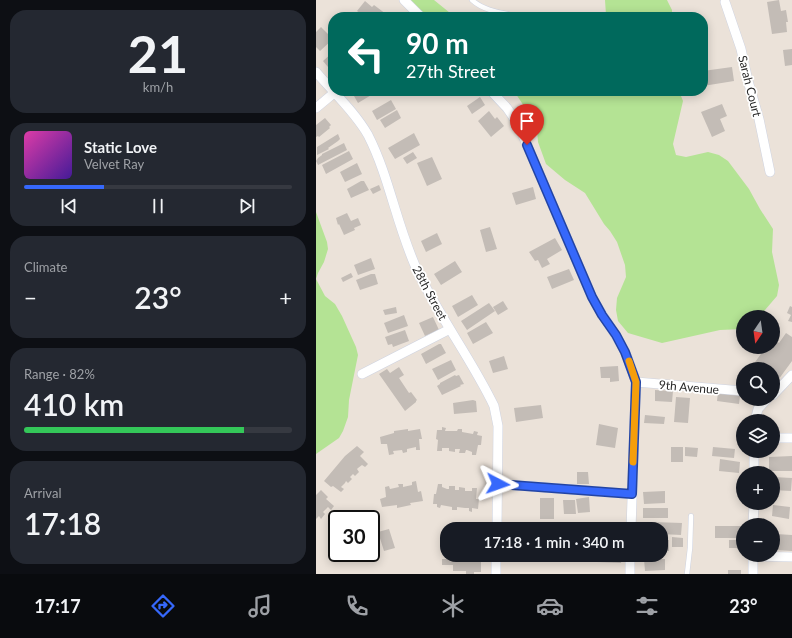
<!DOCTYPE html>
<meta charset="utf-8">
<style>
body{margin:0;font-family:Lato,sans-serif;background:#242831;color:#f1f3f6;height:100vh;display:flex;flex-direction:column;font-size:15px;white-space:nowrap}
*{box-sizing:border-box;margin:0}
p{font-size:13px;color:#9ea1a6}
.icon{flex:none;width:22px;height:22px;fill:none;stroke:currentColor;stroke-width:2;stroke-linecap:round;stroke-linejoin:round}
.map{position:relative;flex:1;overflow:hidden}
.details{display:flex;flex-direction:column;gap:10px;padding:10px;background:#0d0f14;width:316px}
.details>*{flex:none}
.hud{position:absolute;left:12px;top:12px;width:380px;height:84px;border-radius:16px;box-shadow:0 2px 10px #0003;background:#00695c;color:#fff;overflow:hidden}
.needle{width:26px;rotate:193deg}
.controls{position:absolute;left:420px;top:310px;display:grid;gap:8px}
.controls a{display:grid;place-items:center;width:44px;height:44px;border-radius:50%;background:#171b24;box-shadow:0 2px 10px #0003;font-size:20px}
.speed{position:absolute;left:12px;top:510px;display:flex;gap:8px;font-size:20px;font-weight:700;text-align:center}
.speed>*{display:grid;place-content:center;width:52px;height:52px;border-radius:50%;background:#171b24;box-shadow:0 2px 10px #0003;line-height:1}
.speed .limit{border:2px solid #111;border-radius:6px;background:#fff;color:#111}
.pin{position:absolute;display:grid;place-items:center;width:34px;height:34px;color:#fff;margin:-41px -17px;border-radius:50% 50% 50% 0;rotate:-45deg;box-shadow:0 0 4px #0007}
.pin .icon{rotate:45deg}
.me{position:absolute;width:44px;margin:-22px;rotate:94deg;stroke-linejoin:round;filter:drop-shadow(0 0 3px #0008)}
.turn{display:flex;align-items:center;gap:14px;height:84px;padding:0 12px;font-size:18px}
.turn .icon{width:52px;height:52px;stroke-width:2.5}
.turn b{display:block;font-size:28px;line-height:34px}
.big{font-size:30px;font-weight:600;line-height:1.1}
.details .widget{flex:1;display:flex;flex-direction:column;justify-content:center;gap:6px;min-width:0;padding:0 14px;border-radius:16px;background:#242831}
.details .dial{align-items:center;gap:0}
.dial b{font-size:52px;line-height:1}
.song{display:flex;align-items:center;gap:12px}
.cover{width:48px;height:48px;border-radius:6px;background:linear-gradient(135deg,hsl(320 70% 55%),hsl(260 70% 35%))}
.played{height:4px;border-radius:2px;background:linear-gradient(90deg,#3668fb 30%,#363941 30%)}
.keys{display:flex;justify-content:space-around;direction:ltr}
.heat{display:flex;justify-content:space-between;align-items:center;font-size:22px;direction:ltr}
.charge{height:6px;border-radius:3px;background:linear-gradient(90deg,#34c759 82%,#363941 0)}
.trip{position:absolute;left:124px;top:522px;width:228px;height:40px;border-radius:16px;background:#171b24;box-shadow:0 2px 10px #0003;font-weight:600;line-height:40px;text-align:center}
.tabs{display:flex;height:64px;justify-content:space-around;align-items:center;background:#090b0e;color:#9ea1a6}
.tabs .icon{width:28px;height:28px}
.tabs .current{color:#3668fb}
.tabs b{font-size:18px;color:#f1f3f6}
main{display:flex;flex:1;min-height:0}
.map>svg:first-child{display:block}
</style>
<main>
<section class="details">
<div class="widget dial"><b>21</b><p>km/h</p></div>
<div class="widget">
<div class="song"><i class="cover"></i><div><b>Static Love</b><p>Velvet Ray</p></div></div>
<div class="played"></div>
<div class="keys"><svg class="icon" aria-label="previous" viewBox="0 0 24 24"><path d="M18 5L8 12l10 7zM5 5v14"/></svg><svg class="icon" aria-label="pause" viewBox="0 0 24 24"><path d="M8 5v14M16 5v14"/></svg><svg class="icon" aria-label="next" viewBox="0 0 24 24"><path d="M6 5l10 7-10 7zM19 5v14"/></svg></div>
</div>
<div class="widget"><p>Climate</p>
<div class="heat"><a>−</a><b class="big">23°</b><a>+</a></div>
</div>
<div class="widget"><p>Range · 82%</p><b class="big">410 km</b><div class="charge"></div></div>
<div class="widget"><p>Arrival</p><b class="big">17:18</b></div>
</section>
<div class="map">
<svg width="476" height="574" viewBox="0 0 476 574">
<rect width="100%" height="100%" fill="#ebe2d9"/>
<!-- green -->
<path fill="#b4e394" d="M92 0H118L139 17H113Z
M289 0H351L356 10V17H289L290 15Z
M198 91H363L367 101 357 144 360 155 370 157 392 152 403 155 412 161 433 189 444 209 457 229 456 252 463 285 461 296 443 317H427V329L404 330 346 343 312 333 302 321 300 310 301 298 310 277 309 265 301 242 294 231 288 224 269 193 249 180 230 164 222 142 221 130 217 120Z
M0 212 11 242 12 249 8 262 2 273 0 279 9 296 19 304 26 316 40 347 42 355 33 400 32 417 27 431 23 438 0 454Z"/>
<!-- building -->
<path fill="#c3bcb6" d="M463 0 465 11 470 10 472 22H470L471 32 456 34 451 2Z
M49 1 56 7 58 5 74 17H49L41 11Z
M5 27 17 39 4 51 0 47V32Z
M476 49V65L469 66 467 50Z
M17 52V63L12 67 7 61Z
M416 67 418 81 387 86V71Z
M45 91H62L42 103 38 96Z
M164 97 169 105 156 114 151 106Z
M75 100 80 109 61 120 56 111Z
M406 104 411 116 404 119 409 131 396 137 385 112Z
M81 110 85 118 69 128 64 120Z
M173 111 179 119 181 117 188 126 175 137 162 121Z
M9 118 15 125 13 127 14 128 3 137 2 136 0 137V125Z
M98 133 104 145 79 159 72 148Z
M22 134 24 139 22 141 12 148 13 149 1 155V147Z
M28 143 31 150 2 165 0 161 2 158 6 155V154Z
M33 151 37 159 10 174 6 165Z
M97 152 101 158 91 164 87 158Z
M116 157 126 179 111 186 101 163Z
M41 163 46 174 29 182 24 172Z
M45 181H48L53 190 35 198 31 189Z
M63 185 65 190 57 194 54 189Z
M217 187 220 199 200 205 196 193Z
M31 213 35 221 42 218 45 225 38 228 39 230 28 235 23 224 22 225 20 218Z
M174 227 181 249 170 252 164 230Z
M121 233 126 244 110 252 105 241Z
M239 238 246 250 231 259 234 264 226 268 222 260 219 261 213 252Z
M55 258 59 269 42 275 38 265Z
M139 261 146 272 125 285 118 274Z
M253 269 258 280 236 289 231 277Z
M35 273 37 277 27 282 25 278Z
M55 274H59L62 284 44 290 40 280Z
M156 295 162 305 142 317 136 306Z
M187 301 192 309 182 315 177 307Z
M173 303 179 311 151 330 145 321Z
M474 306 476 307V322L472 321 475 315 471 313Z
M80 307 81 313 69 315 67 310Z
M88 315 92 326 72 333 68 323Z
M117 317 123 330 109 336 103 323Z
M170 322 177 333 157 344 151 333Z
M89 330 93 341 77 347 76 344 72 345 69 337Z
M470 333 476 337V361L457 387V369H434L450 347H457V339L463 343Z
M123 344H125L130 353 110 364 105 354Z
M188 356 192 369 177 373 173 361Z
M135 360 140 370 122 380 116 369Z
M302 366 303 381 294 382V378H285L284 367Z
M83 367 88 375 83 378 93 393 95 392 101 400 100 401V402L89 411 63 374 71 369 74 373Z
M139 375 140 376 143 375 148 384 144 385 145 386 126 395 121 386 124 384V383Z
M339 390 357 391 356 402 339 401Z
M402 392 424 396 423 404 401 401Z
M360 397 374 398 372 423 358 422Z
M157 400 160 401 161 412 138 414 137 403Z
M225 405 227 418 200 422 198 408Z
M329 415 349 417 348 424 328 423Z
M283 424 302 428 299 448 280 445Z
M126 427 130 428 129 431H141L142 429H146V432L157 434 158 431 162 432 161 435 166 436 165 445H162L160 455H156V452L151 450H150L149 453H143L144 449H139V452L133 451V448H126V451H121L122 440 120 439 121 430H126Z
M92 429V431L104 429 106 439H103L104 450H100V447L91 449V452L87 453 86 450 77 451 78 454 73 455 71 444H65L64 437 78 433V431Z
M41 446 48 452 44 456 52 464 49 467 46 465 42 468 41 469 43 472 39 476 37 474 34 477 36 479 32 483 30 481 29 483 25 487 28 489 25 492 17 486 15 487 8 481 29 456Z
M355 447H367V462H355Z
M369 447 382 448 381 457 369 456Z
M397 447 419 449 418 458 396 456Z
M476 456V471H453V457Z
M404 459 424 462 423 473 403 471Z
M261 472H272L273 484H261Z
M457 477 476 478 475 491 457 490Z
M100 481 102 492 105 491 107 501 94 503 95 505 81 508V505L66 507 64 499 70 497 69 487 73 486 74 489 83 487 82 484H87V487L96 485V482Z
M122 484H126V487L131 489H133V486H139V490H143V487L149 488V491H156V488H161L160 499H163L162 509 156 508V512L153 511V508H149L141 507V510H136V507L125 505 124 508 121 507V504H117L118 494H120Z
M5 490 12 497 10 499 18 506 15 510 12 507 7 512 9 514 5 519 3 516 0 519V495Z
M349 491V503L328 504 327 492Z
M273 497 274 512 262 513 260 499Z
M224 498H238V519H224Z
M247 500H259L260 514H248Z
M457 505 474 507 473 519 456 516Z
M327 508H352V518H327Z
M337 522 366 523 365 535 345 534V529H336Z
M399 526H427L426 538H399Z
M73 529 79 548 68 551 62 532Z
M460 534 476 535V551L459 550Z
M356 537 367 538V547H356Z
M345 540H353V551H345Z
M413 540H425L426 548H413Z
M145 555H169V558H158V561H165V572H158V574H150V571H137V565H126V559H150V558H145Z
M281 555H306L305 563 281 562Z
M328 559H349V570L329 571Z
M412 570H425V574H412Z"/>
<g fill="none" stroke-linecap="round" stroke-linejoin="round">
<!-- lane casing -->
<g stroke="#ced3e1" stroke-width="5.5">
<path id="lane" d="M156 0C169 12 189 13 206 17
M371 574 374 548 375 516"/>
</g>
<!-- street casing -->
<g stroke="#ced3e1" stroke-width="10">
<path id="street" d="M88 0 105 17
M409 2 425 49 432 81 443 119 454 172
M0 72C17 92 39 112 52 135 74 178 81 228 102 272 124 318 156 360 178 406L182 426 181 529
M175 91 191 108 202 124 276 297C286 316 299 332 308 350 313 360 316 371 320 382L315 529
M0 108 18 93
M46 374 134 329
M320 382 427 391
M457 395 476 375
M439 421 442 409 451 399
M457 438H476
M438 473V451
M182 484 316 494
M437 525 438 503
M437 556 476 557
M180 574V555
M314 574V555
M437 574V555"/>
</g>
<!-- lane -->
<use href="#lane" stroke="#fff" stroke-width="4.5"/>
<!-- street -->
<use href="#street" stroke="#fff" stroke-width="9"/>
</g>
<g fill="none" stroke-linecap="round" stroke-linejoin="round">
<!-- route casing -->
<g stroke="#2344a3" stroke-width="10">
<path id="route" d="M182 484 316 494 320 382 309 352 300 335 286 315 276 297 211 145"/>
</g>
<!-- route -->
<use href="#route" stroke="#3668fb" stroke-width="7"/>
<!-- slow -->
<path stroke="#f59e0b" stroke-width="7" d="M313 361 320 382 317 462"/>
</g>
<g text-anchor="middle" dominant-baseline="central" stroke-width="3.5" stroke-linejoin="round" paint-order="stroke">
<!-- street labels -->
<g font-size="12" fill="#282828" stroke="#fff">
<text transform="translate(434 86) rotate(76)">Sarah Court</text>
<text transform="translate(114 293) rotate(62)">28th Street</text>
<text transform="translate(373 387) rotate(5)">9th Avenue</text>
</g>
</g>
</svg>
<div class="controls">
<a><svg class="needle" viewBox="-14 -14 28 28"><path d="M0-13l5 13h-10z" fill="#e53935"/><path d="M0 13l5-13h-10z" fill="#9ea1a6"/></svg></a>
<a><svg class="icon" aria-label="search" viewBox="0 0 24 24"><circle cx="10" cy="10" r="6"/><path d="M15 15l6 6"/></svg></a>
<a><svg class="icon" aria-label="layers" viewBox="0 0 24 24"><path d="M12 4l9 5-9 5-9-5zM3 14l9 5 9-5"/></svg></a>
<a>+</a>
<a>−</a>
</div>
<div class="speed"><div class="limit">30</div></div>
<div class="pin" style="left:211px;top:145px;background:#d93025"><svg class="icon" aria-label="arrive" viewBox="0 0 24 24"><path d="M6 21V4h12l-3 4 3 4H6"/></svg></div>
<svg class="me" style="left:182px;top:484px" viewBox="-20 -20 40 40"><path d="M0-17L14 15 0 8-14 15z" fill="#3668fb" stroke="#fff" stroke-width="4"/></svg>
<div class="trip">17:18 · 1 min · 340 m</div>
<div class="hud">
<div class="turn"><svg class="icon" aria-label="left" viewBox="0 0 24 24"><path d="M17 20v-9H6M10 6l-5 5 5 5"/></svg><div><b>90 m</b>27th Street</div></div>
</div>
</div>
</main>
<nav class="tabs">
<b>17:17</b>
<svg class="icon current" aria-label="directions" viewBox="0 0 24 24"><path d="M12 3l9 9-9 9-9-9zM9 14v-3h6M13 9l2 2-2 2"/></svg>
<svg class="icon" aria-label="music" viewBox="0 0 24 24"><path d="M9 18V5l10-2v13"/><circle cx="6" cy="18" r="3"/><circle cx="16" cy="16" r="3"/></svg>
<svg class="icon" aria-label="phone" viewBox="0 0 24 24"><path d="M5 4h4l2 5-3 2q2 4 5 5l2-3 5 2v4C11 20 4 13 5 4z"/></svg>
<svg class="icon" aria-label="climate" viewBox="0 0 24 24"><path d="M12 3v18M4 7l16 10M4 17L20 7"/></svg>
<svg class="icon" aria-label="car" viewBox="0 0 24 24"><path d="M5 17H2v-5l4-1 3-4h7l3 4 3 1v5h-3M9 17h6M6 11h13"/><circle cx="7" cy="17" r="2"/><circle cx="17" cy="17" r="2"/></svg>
<svg class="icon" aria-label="filters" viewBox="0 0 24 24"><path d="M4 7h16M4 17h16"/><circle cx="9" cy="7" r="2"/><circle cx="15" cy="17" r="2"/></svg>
<b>23°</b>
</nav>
